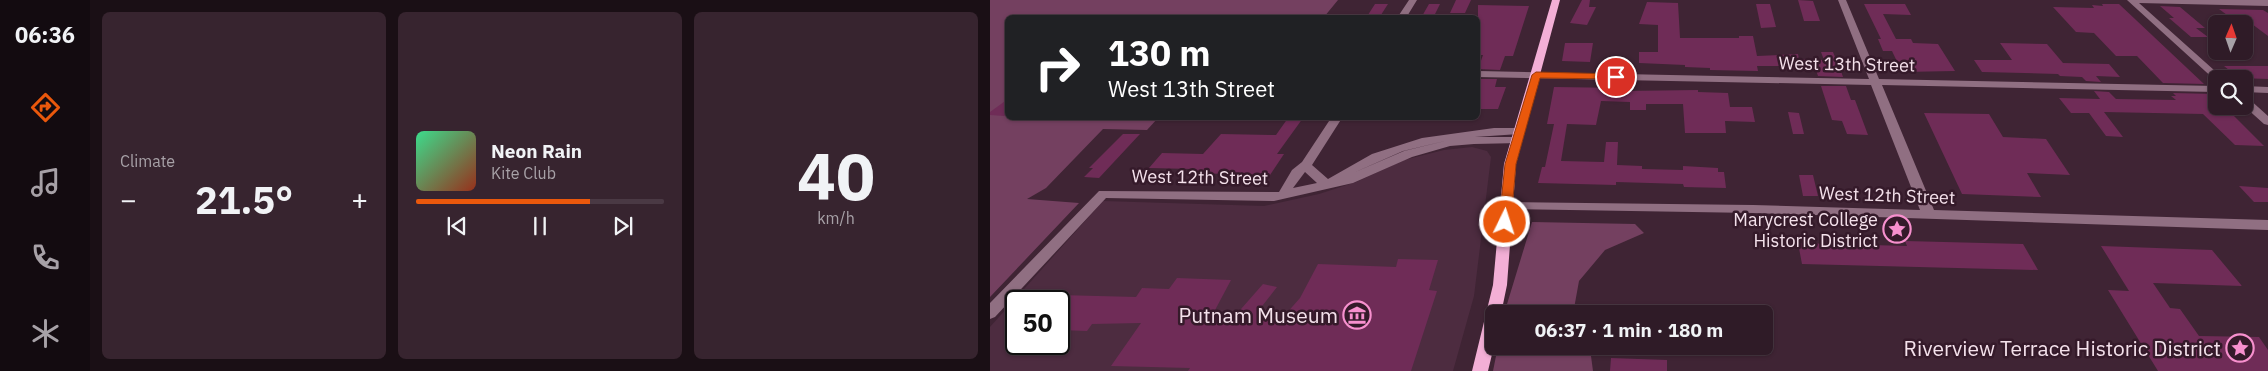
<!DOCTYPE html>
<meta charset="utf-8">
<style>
body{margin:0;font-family:"IBM Plex Sans",sans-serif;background:#37242f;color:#f1f3f6;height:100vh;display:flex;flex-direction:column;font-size:19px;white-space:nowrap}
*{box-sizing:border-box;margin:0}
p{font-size:16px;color:#a7a1a7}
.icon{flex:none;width:28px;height:28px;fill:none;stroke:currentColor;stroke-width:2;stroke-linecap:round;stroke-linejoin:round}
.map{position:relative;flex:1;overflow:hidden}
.panel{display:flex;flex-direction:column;gap:12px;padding:12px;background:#1a0f15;width:900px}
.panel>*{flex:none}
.banner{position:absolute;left:15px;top:15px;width:475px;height:105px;border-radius:8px;box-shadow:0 1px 4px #0004,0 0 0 1px #4a3944;background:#202124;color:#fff;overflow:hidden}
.needle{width:32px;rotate:2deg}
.controls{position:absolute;left:1218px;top:15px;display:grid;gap:10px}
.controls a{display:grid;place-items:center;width:45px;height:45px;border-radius:8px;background:#2f1b27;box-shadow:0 1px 4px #0004,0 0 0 1px #4a3944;font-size:25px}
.speed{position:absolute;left:15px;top:290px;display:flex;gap:10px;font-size:25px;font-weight:700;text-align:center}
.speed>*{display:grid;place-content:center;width:65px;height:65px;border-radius:50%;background:#2f1b27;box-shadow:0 1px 4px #0004,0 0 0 1px #4a3944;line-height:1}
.speed .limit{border:2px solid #111;border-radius:8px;background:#fff;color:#111}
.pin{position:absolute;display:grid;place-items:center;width:42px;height:42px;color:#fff;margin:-21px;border:2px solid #fff;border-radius:50%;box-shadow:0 1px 5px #0007}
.me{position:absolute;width:55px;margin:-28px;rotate:4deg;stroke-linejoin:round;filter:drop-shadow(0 0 4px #0008)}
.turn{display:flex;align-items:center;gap:18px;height:105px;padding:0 20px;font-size:22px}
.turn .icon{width:65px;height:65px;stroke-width:2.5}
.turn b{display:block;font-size:35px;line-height:42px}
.big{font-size:38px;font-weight:800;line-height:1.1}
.panel .tile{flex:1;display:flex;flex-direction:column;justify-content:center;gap:8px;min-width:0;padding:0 18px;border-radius:8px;background:#37242f}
.panel .dial{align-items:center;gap:0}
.dial b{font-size:65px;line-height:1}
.song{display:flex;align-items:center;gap:15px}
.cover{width:60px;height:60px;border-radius:8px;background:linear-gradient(135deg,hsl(150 70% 55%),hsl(10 70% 35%))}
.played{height:5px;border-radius:2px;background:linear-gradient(90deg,#ea580c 70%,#4a3944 70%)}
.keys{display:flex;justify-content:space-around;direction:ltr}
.heat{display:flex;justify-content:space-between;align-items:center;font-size:28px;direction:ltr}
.panel .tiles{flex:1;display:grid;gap:12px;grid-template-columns:repeat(3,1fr)}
.trip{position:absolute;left:495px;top:305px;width:288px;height:50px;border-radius:8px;background:#2f1b27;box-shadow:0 1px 4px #0004,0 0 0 1px #4a3944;font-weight:800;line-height:50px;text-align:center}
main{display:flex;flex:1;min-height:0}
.tab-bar{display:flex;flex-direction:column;width:90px;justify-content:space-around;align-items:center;background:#130b10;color:#a7a1a7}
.tab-bar .icon{width:35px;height:35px}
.tab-bar .current{color:#ea580c}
.tab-bar b{font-size:22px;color:#f1f3f6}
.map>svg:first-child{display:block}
</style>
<main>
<nav class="tab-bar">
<b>06:36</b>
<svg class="icon current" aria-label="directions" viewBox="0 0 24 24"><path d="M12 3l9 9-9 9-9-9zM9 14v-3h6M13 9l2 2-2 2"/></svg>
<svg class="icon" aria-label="music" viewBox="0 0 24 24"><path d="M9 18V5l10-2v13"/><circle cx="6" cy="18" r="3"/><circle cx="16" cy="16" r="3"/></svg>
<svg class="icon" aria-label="phone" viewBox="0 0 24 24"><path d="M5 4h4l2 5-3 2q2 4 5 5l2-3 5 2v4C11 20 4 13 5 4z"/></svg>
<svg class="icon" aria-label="climate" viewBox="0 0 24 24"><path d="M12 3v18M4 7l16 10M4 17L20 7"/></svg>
</nav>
<section class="panel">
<div class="tiles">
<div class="tile"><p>Climate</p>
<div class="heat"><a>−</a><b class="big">21.5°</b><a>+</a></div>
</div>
<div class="tile">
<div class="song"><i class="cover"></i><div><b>Neon Rain</b><p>Kite Club</p></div></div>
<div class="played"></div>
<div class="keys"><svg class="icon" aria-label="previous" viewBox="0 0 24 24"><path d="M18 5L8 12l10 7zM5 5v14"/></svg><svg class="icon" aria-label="pause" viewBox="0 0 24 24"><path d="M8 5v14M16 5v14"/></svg><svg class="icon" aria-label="next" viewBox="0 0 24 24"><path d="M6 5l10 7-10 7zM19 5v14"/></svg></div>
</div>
<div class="tile dial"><b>40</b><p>km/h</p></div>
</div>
</section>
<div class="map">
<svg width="1278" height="371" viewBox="0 0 1278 371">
<rect width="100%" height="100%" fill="#3f2434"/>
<!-- built -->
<path fill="#4d2c40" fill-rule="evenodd" d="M482 147 497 151 501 157 484 296 463 371H0V327L113 201 274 206 329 194 366 182 414 160 454 150ZM26 301H69V344H26Z"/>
<!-- green -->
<path fill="#744060" d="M0 0H348L334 17 18 18V118H168L157 130 113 129 56 188 37 199 89 203 0 297Z
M542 222 645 224 654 233 615 250 589 281 583 314H514Z
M507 351 601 356 603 371H503Z"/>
<!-- building -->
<path fill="#6f2c57" d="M466 0H481L475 13H460Z
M592 0H600L599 7H606L597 25 580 23Z
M808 0 823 1 830 21H814Z
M657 2 688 3 690 38H749V36H763L767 56 808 54 809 59 834 60 831 52H843L845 57H851L856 71H851L853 77 828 76 826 70 794 69V66H767L768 71 720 70V68L695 67V65L649 63V52H668V25L649 24Z
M385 4H398L389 18H376Z
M439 4H450L443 18H431Z
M766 4H780L786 27 771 28Z
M874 4H915L921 15 893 14 906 39H921L923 43 948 44 965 71 912 72 902 51H893L888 39H891Z
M1112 4H1129L1214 84 1173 83 1147 56H1126L1104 33 1086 32 1063 7 1104 8 1102 5 1113 6Z
M488 5 539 6 523 56H515L510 70 488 69 493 55H488Z
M1170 6 1190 7 1215 28H1206L1218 37H1201L1179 18H1184Z
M1229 9 1273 10 1278 13V36L1262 24H1249Z
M575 43H603L600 62 572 61Z
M1010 43 1057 44 1073 63 1119 64 1130 77 1106 76 1111 82 1096 81 1092 77 1070 76 1068 74 992 72 984 60H1022Z
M1234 66H1278V79L1249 78Z
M488 79H507L505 87H516L508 109H488Z
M831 86H856L861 100H865L878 135 857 134 852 121 842 120Z
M564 87 634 88V91L708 90V92L738 93 740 107H762L765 122 735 121 736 133H695L693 104H656V110H640V102L611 101 606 125 577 124 571 161 614 162 616 142H628L627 165 652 166V169L693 170V166L728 168V172H734L736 188 694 187 693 184 626 182V185L548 183 552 167H555L564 124H557Z
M1104 91 1119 92 1126 99 1186 100 1181 96H1186L1183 93 1224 94 1226 96V106H1234L1274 146 1245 145 1213 114 1114 112 1133 137 1116 136 1099 113H1081L1069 98 1110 99Z
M18 99V113L14 116 0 115V112Z
M798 112 809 113 814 134H803Z
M934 113 999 114 1013 137 1056 139 1080 175 1037 173 1051 197 972 194Z
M298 118H313L287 154H294L280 175 198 173 202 169 159 168 172 153 213 154 231 134 286 135Z
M133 134H150L109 178 94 177 103 168H99Z
M809 175H823L828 196H813Z
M1249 186 1278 188V202H1264Z
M915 241 1033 244 1048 270 812 264 808 243 917 246Z
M1111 246 1222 250 1252 286 1163 283 1180 308 1190 309 1209 336 1269 337 1278 350V371H1168L1118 290 1139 291Z
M408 259 448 260 439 290 447 291 421 371H198L200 368 121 366 151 323 102 324 97 331 69 330V295L146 297 152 288 179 289 187 278 241 280 224 312 244 317 273 284 287 287 269 310 295 315 310 298 328 264 406 267Z
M621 358 677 360V371H620Z"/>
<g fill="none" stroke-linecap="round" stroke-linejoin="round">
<!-- minor -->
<path fill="#906f82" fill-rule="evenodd" d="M419 0H427L416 18H407Z
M848 0H856L889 79 1226 86V92L892 85 944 210 1278 220V230L763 213 511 209 510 206 511 203 516 202 763 205 930 210 881 85 488 77V71L879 79Z
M1137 0H1278V6L1149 3 1234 79H1226V81Z
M1254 86 1278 87V93L1254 92Z
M1254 97 1258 98 1278 116V125L1274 124 1254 106Z
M341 118H352L322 165 338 179 382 154 432 138 504 128H529L535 131 529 134 485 137H526L532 141 530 143 484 144 460 146 422 157 363 183 284 201 116 198 5 317 0 319V303L109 191 289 192 302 170 312 162ZM459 140 414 151 363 173 413 151ZM315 172 327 183 303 188Z"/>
<!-- major -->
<path fill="#f3afd6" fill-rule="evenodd" d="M562 0H570L526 164 517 285 511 314H504V346L498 371H482L503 285 514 164Z"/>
</g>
<!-- route -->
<path fill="#ea580c" stroke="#983908" d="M546 72 626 74 631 77 626 79 550 78 526 164 521 222 515 226 509 222 515 164 542 75Z"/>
<!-- icons -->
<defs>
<g id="sight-ring" transform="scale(1.4375)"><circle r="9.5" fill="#351a2a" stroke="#f790ce" stroke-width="1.5"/><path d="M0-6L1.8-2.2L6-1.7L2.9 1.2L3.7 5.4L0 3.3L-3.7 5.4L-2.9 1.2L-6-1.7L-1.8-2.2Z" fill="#f790ce"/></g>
<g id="museum-ring" transform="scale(1.4375)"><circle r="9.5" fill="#351a2a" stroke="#f790ce" stroke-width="1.5"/><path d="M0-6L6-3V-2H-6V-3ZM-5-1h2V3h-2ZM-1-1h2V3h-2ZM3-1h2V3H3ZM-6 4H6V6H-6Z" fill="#f790ce"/></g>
</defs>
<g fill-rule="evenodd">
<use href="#sight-ring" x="907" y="229"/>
<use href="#museum-ring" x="367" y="315"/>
<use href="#sight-ring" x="1250" y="348"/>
</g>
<g text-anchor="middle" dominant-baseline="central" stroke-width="5" stroke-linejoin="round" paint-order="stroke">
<!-- street labels -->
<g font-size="18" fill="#f4e1eb" stroke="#351a2a">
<text transform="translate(857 64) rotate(1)">West 13th Street</text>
<text transform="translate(210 177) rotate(1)">West 12th Street</text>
<text transform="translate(897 195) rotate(2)">West 12th Street</text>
</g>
<!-- poi labels -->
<g font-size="18" fill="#f4e1eb" stroke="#351a2a" text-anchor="end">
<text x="888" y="219">Marycrest College<tspan x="888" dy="21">Historic District</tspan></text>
</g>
<!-- near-poi labels -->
<g font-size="21" fill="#f4e1eb" stroke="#351a2a" text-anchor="end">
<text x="348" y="315">Putnam Museum</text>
<text x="1231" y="348">Riverview Terrace Historic District</text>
</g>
</g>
</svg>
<div class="controls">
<a><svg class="needle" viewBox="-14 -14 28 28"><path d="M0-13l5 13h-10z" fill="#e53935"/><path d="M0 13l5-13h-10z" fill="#a7a1a7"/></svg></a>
<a><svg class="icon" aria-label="search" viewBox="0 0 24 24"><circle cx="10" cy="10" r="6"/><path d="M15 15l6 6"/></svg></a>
</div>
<div class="speed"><div class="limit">50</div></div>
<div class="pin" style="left:626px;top:77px;background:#d93025"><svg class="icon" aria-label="arrive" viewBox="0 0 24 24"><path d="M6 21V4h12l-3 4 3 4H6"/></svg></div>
<svg class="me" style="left:515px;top:222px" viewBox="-20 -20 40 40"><circle r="17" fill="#ea580c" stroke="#fff" stroke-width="3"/><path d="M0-11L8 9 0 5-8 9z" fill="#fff"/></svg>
<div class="trip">06:37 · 1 min · 180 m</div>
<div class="banner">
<div class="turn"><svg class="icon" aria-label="right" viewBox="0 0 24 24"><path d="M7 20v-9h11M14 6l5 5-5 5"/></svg><div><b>130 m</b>West 13th Street</div></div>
</div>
</div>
</main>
